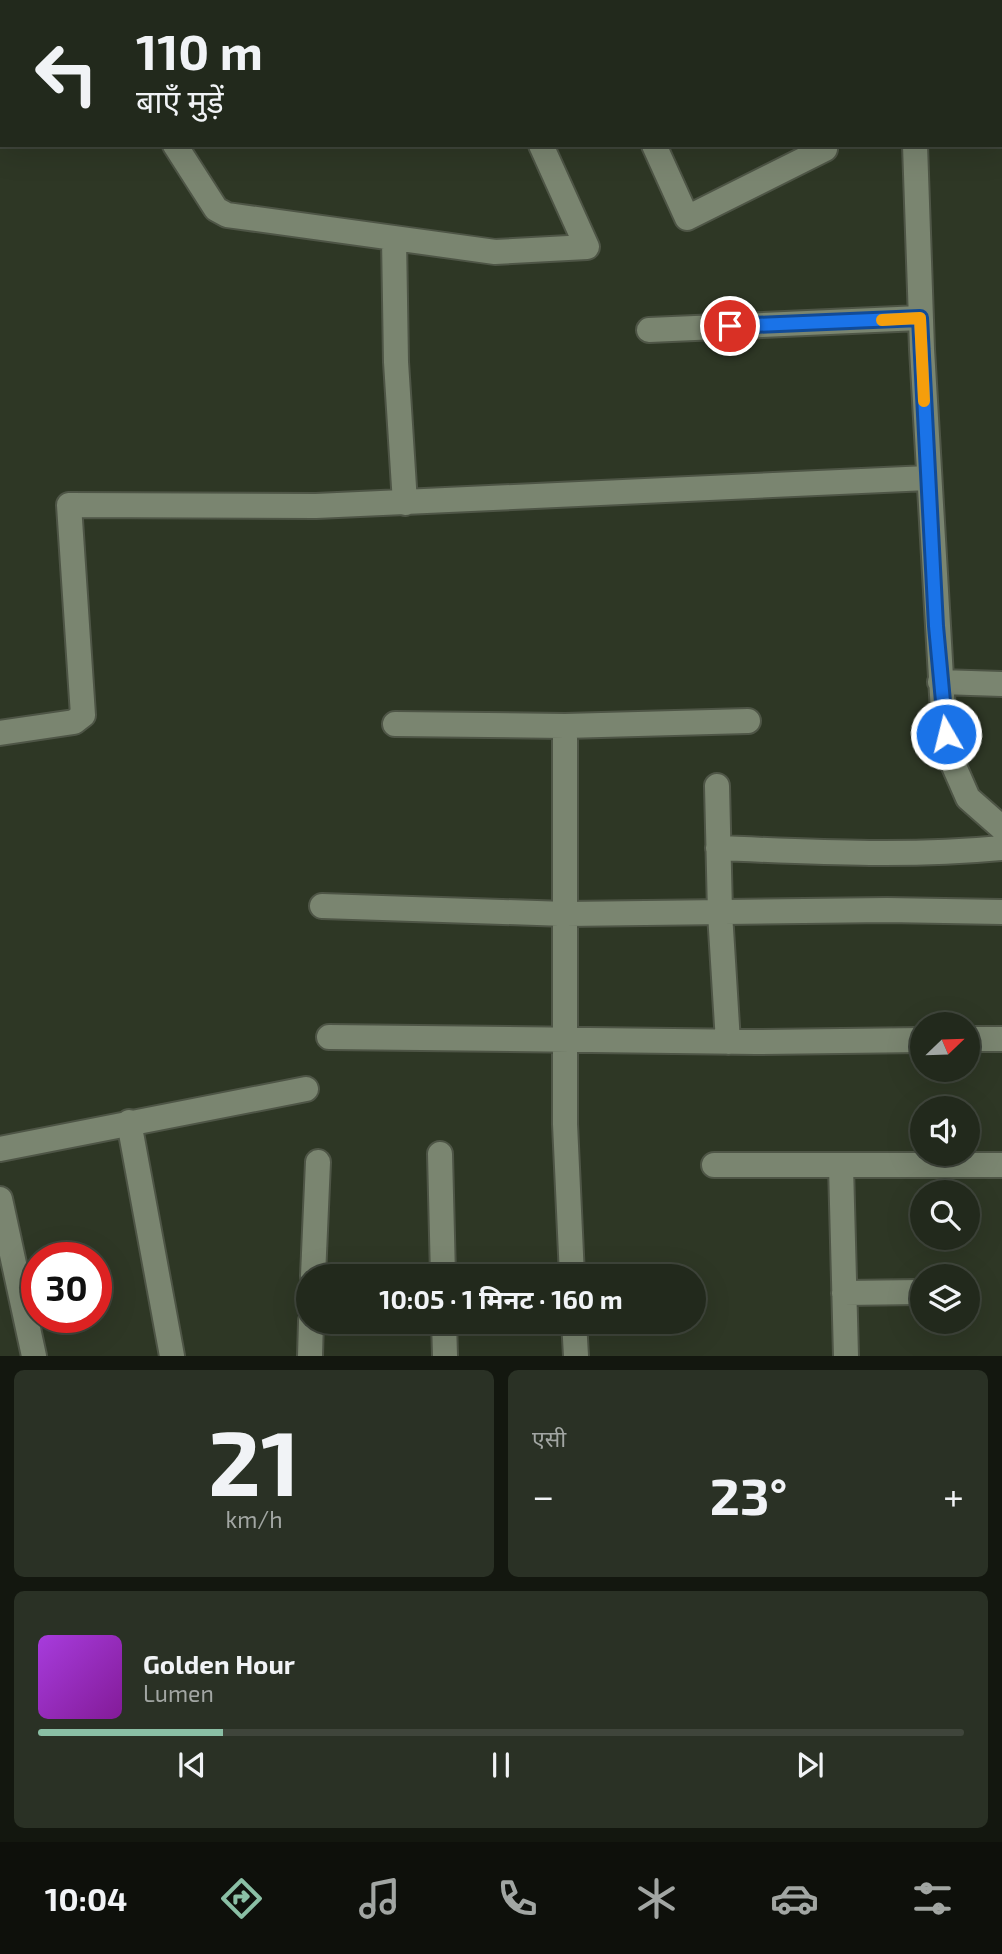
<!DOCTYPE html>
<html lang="hi">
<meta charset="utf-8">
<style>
body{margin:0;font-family:"Exo 2","Noto Sans Devanagari",sans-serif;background:#2a3125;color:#f1f3f6;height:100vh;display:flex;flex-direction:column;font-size:26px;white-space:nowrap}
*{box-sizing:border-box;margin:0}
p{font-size:23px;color:#a2a6a3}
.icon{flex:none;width:38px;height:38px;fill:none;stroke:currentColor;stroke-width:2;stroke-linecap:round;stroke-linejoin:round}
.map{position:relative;height:1356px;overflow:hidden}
.panel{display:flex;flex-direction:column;gap:14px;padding:14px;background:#13170f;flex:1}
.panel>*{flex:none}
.banner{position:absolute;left:0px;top:0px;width:1003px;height:147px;box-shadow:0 7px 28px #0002,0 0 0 2px #3f453b;background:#22291c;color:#f1f3f6;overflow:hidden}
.needle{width:46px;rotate:67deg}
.fabs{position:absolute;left:910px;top:1012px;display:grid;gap:14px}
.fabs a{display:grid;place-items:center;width:70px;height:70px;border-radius:50%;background:#22291c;box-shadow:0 7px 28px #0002,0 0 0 2px #3f453b;font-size:35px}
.speed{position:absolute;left:21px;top:1242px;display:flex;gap:14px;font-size:35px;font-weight:700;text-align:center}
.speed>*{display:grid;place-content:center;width:91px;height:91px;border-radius:50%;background:#22291c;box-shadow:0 7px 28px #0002,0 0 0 2px #3f453b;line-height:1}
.speed .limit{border:10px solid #d22;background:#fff;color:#111}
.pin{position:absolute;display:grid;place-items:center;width:60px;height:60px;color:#fff;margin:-30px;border:4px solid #fff;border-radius:50%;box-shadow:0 2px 7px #0007}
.me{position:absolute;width:77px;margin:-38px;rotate:352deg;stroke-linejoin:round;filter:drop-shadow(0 0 5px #0008)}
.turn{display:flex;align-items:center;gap:24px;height:147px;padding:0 21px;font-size:32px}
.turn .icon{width:91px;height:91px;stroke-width:2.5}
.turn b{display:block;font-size:49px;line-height:60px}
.big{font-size:52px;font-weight:700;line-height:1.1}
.panel .tile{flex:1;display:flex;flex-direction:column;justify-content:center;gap:10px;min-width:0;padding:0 24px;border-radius:10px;background:#2a3125}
.panel .dial{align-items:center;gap:0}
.dial b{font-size:91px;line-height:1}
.song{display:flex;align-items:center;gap:21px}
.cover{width:84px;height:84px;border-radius:10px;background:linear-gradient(135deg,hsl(280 70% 55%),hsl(290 70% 35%))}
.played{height:7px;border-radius:4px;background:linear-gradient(90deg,#8abfa5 20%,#3f453b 20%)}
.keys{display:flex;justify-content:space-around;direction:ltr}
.heat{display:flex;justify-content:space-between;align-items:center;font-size:38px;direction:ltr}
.panel .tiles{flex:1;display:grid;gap:14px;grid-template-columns:1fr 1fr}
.tile:last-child{grid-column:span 2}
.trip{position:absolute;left:296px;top:1264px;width:410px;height:70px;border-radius:35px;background:#22291c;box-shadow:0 7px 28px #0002,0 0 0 2px #3f453b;font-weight:700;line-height:70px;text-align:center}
.tabs{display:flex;height:112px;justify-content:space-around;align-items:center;background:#0e100b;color:#a2a6a3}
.tabs .icon{width:49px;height:49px}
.tabs .selected{color:#8abfa5}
.tabs b{font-size:32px;color:#f1f3f6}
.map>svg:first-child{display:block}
</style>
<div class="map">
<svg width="1002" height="1356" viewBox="0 0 1002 1356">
<rect width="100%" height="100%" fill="#2e3725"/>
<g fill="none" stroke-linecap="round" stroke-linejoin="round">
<!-- minor casing -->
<g stroke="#4e5546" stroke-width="28">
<path id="minor" d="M81 0 82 2
M476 0 477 2
M588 0 589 2
M758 0 759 2
M911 0V2
M382 2 387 0
M175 145 216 209 227 215 495 252 587 247 541 145
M654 145 687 218 825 149 823 145
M915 145 922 349 943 712 950 757 968 798 1002 828
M394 238 396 362 405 503
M649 330 920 318
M940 682 1002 684
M395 724 565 726 748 721
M565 726V1124L572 1276
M0 733 74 722 83 715 69 505 316 506 928 478
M717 786 720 913 728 1042
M718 848C813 852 908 857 1002 848
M322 906 566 914 887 910 1002 912
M329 1037 756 1042 922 1040
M968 1039H1002
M129 1122 172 1356
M0 1149 306 1089
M440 1154 443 1276
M714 1165H1002
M841 1166 846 1356
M0 1199 34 1356
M313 1276 318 1162
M844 1293 920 1292
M444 1321 445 1356
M574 1321 576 1356
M310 1356 311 1321"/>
</g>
<!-- minor -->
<use href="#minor" stroke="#7a8570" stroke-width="24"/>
</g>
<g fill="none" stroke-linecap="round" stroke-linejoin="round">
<!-- route casing -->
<g stroke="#114b97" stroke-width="18">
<path id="route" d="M730 326 920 318 936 626 946 734"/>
</g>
<!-- route -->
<use href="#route" stroke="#1a73e8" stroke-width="12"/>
<!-- slow -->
<path stroke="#f59e0b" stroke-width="12" d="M882 320 920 318 924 401"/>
</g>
</svg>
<div class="fabs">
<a><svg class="needle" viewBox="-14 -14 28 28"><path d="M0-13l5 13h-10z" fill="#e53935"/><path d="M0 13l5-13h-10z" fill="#a2a6a3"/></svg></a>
<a><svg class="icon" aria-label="sound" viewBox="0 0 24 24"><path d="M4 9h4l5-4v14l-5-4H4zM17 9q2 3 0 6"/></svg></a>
<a><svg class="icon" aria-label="search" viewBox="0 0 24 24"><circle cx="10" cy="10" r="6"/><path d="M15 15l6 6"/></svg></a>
<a><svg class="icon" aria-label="layers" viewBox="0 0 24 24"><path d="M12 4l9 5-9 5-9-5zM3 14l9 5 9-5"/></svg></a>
</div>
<div class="speed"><div class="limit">30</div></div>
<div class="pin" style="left:730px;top:326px;background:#d93025"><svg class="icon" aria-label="arrive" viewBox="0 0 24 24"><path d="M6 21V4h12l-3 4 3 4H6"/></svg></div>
<svg class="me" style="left:946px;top:734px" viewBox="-20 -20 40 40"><circle r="17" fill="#1a73e8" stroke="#fff" stroke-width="3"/><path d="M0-11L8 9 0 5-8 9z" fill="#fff"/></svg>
<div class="trip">10:05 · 1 मिनट · 160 m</div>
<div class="banner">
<div class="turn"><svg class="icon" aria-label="left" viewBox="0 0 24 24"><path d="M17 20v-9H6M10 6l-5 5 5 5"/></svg><div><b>110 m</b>बाएँ मुड़ें</div></div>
</div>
</div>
<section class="panel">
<div class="tiles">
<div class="tile dial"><b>21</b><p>km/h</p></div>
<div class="tile"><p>एसी</p>
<div class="heat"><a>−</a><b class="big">23°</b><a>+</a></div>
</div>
<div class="tile">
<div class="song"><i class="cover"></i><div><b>Golden Hour</b><p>Lumen</p></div></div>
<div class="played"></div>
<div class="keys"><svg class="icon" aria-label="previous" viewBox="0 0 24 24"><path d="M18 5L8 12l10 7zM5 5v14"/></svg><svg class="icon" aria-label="pause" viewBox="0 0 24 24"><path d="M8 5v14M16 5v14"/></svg><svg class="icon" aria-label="next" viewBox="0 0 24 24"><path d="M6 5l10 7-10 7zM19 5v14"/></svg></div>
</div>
</div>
</section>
<nav class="tabs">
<b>10:04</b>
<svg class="icon selected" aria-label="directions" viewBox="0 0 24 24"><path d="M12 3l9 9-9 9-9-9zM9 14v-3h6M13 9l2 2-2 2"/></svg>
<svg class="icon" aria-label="music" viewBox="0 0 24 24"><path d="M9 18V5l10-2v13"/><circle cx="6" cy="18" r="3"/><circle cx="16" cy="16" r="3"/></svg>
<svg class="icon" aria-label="phone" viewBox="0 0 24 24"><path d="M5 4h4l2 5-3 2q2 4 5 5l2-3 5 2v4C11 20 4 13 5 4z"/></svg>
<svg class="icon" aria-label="climate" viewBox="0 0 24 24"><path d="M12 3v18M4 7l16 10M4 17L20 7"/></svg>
<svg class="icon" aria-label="car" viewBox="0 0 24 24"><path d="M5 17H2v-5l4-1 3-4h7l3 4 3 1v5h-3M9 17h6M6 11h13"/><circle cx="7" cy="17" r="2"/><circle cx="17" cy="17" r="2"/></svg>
<svg class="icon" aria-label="filters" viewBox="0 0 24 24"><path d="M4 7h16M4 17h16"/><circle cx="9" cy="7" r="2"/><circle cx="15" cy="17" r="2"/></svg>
</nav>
